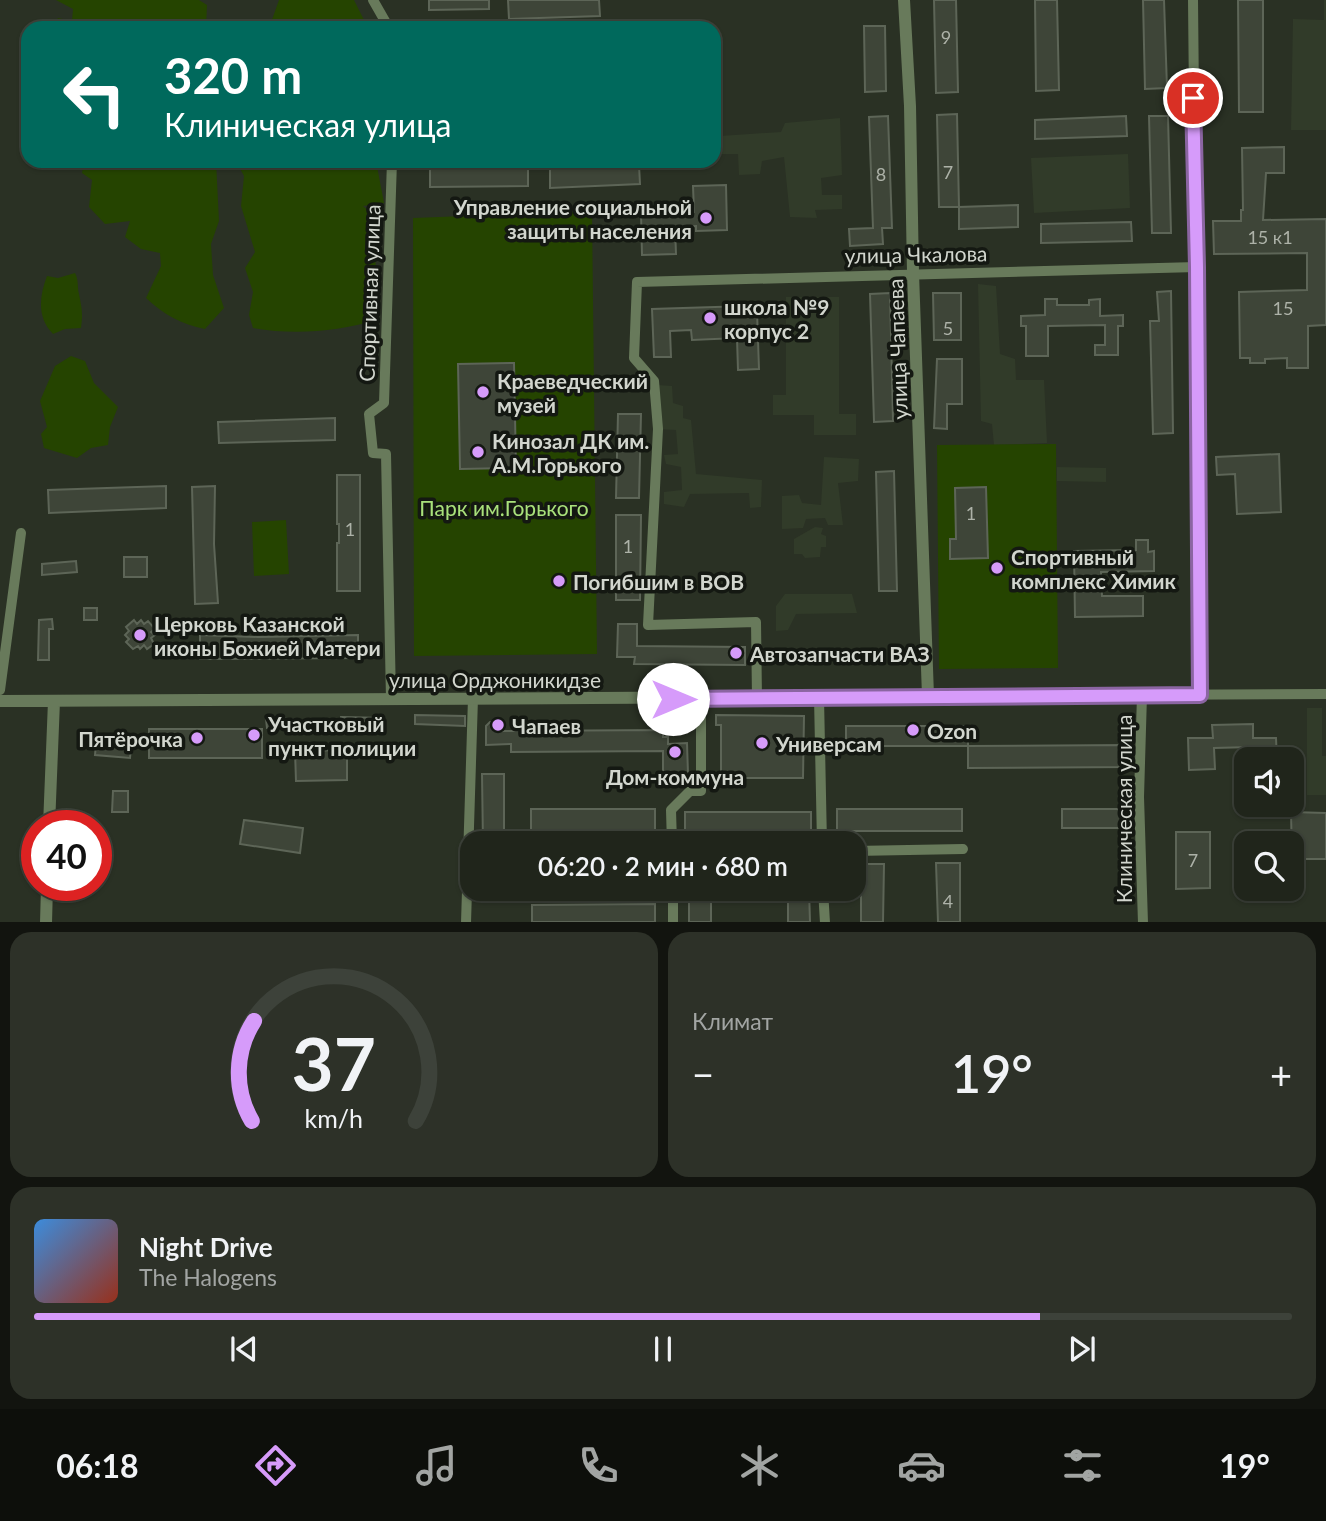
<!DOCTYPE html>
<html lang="ru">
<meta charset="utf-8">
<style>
body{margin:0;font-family:Lato,sans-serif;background:#2d3128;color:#f1f3f6;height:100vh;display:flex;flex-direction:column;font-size:26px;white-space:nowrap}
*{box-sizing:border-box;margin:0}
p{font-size:23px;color:#a2a5a3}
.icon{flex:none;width:38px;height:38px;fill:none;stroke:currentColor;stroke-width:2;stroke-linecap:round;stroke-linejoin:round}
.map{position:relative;height:922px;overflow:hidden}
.drawer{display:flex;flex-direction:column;gap:10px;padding:10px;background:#12140f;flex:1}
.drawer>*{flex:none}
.hud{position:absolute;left:21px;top:21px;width:700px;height:147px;border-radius:21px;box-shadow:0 2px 5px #0004,0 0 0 2px #3d423a;background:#00695c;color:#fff;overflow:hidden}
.buttons{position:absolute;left:1234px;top:747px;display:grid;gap:14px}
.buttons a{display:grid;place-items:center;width:70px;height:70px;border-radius:14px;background:#20251b;box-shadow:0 2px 5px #0004,0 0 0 2px #3d423a;font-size:35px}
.speed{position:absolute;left:21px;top:810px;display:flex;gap:14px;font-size:35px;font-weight:700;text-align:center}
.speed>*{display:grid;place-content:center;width:91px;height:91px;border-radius:50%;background:#20251b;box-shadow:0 2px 5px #0004,0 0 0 2px #3d423a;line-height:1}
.speed .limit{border:10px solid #d22;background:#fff;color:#111}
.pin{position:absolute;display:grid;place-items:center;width:60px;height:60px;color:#fff;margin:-30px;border:4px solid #fff;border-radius:50%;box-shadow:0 2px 7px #0007}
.me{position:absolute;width:77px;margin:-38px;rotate:90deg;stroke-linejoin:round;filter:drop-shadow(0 0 5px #0008)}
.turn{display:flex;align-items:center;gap:24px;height:147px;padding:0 28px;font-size:32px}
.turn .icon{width:91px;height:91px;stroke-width:2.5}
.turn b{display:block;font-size:49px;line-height:60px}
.big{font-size:52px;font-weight:600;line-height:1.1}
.drawer .widget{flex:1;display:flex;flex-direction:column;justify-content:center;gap:10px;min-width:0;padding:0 24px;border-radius:21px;background:#2d3128}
.drawer .dial{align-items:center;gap:0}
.dial svg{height:182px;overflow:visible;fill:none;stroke:#3d423a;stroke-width:7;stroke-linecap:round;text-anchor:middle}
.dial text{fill:#f1f3f6;stroke:none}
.song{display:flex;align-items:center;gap:21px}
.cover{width:84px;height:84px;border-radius:10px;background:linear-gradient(135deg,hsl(210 70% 55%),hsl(10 70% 35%))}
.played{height:7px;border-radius:4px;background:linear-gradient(90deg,#d69bfa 80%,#3d423a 80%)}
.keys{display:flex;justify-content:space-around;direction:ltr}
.heat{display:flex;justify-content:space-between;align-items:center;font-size:38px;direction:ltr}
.drawer .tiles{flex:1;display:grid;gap:10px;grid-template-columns:1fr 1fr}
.widget:last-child{grid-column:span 2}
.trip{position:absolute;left:460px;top:831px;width:406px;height:70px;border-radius:21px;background:#20251b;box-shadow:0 2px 5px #0004,0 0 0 2px #3d423a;font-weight:600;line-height:70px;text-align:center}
.dock{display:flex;height:112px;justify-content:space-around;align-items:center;background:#0d0f0b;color:#a2a5a3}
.dock .icon{width:49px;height:49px}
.dock .active{color:#d69bfa}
.dock b{font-size:32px;color:#f1f3f6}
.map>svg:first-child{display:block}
</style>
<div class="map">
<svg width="1326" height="923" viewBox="0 0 1326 923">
<rect width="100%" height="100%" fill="#2a3124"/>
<!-- built -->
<path fill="#313b29" d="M1324 0H1326V130H1291L1293 19 1324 20Z
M840 118 842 175 821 178 822 195H842V209L815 210 817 218 790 217 784 157 762 161 760 174 739 175 738 154H721L720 136 781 132 785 123Z
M1128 154 1130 208 1034 213 1031 158Z
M978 284 996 286 1000 354 1015 359 1016 380H1044L1047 443 994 445 992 424 981 421Z
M786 297H839V414H856V435H814V415H773V395H786Z
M658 385 672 386 673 403 683 406V418L691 420 696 474 762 480 761 507 750 508 749 493 690 494 684 507 664 504V492L682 490 681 467 666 464 664 455 678 454 676 430 658 429Z
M824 457 859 459 858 481 838 483 843 525H828L825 518 806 519 803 528 782 529V496L799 495 802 503 821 505Z
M1057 467 1106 468V482L1057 481Z
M815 527 823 528 821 534 826 536V547H821L820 557 805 558 802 554H794V539Z
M785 594H852L857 613 796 614 788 630 776 631V606Z
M1307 708H1322V756H1326V795H1307Z"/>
<!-- green -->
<path fill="#254400" d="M56 0H199L207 5 206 28H151L113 25 111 28H52L58 18 72 21 73 9Z
M279 0H354L368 28H269Z
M84 161H216L219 221 211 244 213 275 224 308 205 329C181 324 164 315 146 298L161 266 160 253 141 249 125 237 130 221 105 224 89 207 92 180 82 173Z
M236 161H376L384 203 363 206 373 215 370 231 377 241C372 268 381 293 376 320 338 332 292 335 253 328L249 315 253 292 245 268 255 252 241 206 244 176Z
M592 211 597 654 414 656 413 218Z
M75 273C79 281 77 286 79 294 82 309 83 313 81 328L65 329 53 334C37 318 39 297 47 276L58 278Z
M71 356 85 361 94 383 118 407 110 427 108 445 91 448 77 458 44 448 41 434 47 427 40 401 55 366Z
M1056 444 1058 668 939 669 937 445Z
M286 520 289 574 254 576 252 522Z"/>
<!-- building -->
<path fill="#3e4538" stroke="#5d6557" stroke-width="2" d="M429 0H489V9L429 10Z
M508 0H599L600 16 509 19Z
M934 0H956L958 92 936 93Z
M1035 0H1057L1059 90 1036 91Z
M1143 0H1164L1167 88 1145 89Z
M1238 0H1263V112H1239Z
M864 26H885L886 91 865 92Z
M957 114 959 207H939L937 115Z
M888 116 892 228H882L883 244 850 246 849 229 873 228 869 117Z
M1126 116 1127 136 1035 139V120Z
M1149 116H1168L1171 233H1152Z
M1284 147V173H1266L1263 220 1326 219V325L1308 326V368H1287V358L1265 359V363H1250V358H1240L1239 292 1307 290V253L1214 254 1213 221H1241V210H1243L1242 148Z
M430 161H450V164L528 161V186L430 187Z
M639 165 640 184 550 188V169Z
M726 185 727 230 696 231V226L675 227 676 254 642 255 641 213 694 212 693 186Z
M1018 205V227L959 229V207Z
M1131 222 1132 241 1041 243V224Z
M1171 291 1173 433 1153 434 1150 321H1159L1157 292Z
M890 293 893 421 874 422 870 294Z
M933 293H961V340H934Z
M1045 299H1057V305H1089V300L1100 299V316L1123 315V326H1118V355H1095V345H1105V325L1048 326V356H1026V326H1021V316L1045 315Z
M746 306V312L757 311 759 369 738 370 737 338 692 340 691 330 670 331 671 357H654L652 309Z
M937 359H962V404H947V429L934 428Z
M514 363 516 468 460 469 458 364Z
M618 414H641L639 498H616Z
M335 418V440L219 443 218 422Z
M1279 454 1281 512 1237 514 1235 474 1217 475 1216 457Z
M894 471 897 591H879L876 472Z
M337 475H360V591H337V543H339V524H337Z
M166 486V508L49 513 48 490Z
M215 486 214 544 218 603 195 604 192 487Z
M986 487 988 558 950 559V539H956L955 488Z
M616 515H641L640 600H616Z
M1136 540H1148V552L1154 551V571L1101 572 1102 596H1143V616L1075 617 1074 551 1136 550Z
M124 557H147V577H124Z
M76 561 77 572 42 575V564Z
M84 608H97V620H84Z
M52 619 53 629H49V660H38L39 620Z
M134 620 137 624 141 620 144 624 148 621 155 629 151 632 155 635 151 638 154 644 147 649 144 645 140 649 138 646 133 649 126 642 129 639 125 635 129 631 126 627Z
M618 624H637V646L745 647V665L634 664 635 657H617Z
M200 635 258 637 358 635V658L200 659Z
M415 715 465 716V726L415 724Z
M716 715 804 716 803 778H726V772H721V725H716Z
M341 717 383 718V727H340Z
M277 718 301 720V726L267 728 266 719Z
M490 722H500L501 731 663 730V737H668V744L687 743 688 774H663V751L511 752V744L486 745V726Z
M1253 724V738H1276L1277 760H1251V747L1214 748 1215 769 1189 770 1188 738H1213L1212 725Z
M846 726H968V746H846Z
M149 729H262V758H149Z
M97 734 132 737 130 758 95 755Z
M1129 745V767L968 768V746Z
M347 750V780L296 781 295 751Z
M482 774H504V844H483Z
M113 791H128V812H112Z
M531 809H655V831H531Z
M837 809H962V831H837Z
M1062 809H1122V828H1062Z
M685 812H811V832L685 833Z
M1291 812 1326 813V859H1292Z
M244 820 303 828 300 853 240 844Z
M1176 832H1210V888L1176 889Z
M936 863H960V922H938Z
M861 864H884L883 922H861Z
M483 889H505V898H483Z
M689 889H711V922H689Z
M788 889H809L810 922H788Z
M655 904V922H532V905Z"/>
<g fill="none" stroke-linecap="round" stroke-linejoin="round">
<!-- minor -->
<path stroke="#687a5b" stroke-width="10" d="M373 0 389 28
M1193 0 1200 695
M0 690 21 533
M1142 695 1139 797 1143 923
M928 696 1326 694
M819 697 822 844
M391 699 386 454 373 453 369 414 384 403 392 161
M757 699 756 622 648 625 658 429 654 381 634 358 637 282 1197 267
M672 844 671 810 690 791H701V699
M854 851 963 849
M673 889V923
M823 889 825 923
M466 923 473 698"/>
<!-- tertiary -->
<path stroke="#687a5b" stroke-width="12" d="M0 701C309 700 619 698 928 696L913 273 910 106 904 0
M49 826 54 701
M46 923 47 886"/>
</g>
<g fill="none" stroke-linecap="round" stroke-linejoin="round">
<!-- route casing -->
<g stroke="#8b65a2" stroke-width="18">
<path id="route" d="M673 699 1200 695 1197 267 1193 98"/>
</g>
<!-- route -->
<use href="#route" stroke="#d69bfa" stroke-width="12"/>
</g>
<!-- markers -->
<g fill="#d69bfa" stroke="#141812" stroke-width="2.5">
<circle cx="706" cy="218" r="7"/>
<circle cx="710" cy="318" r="7"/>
<circle cx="483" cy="392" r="7"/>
<circle cx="478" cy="452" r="7"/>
<circle cx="997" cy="568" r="7"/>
<circle cx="559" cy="581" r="7"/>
<circle cx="140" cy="635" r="7"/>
<circle cx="736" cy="653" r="7"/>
<circle cx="498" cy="725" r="7"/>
<circle cx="913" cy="730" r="7"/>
<circle cx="254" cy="735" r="7"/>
<circle cx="197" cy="738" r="7"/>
<circle cx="762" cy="743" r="7"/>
<circle cx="675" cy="752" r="7"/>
</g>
<g text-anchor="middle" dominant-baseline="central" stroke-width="7" stroke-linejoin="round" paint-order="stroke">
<!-- number labels -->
<g font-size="18" fill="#adb2a8">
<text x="946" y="37">9</text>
<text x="948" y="172">7</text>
<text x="881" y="174">8</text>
<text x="1270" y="237">15 к1</text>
<text x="1283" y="308">15</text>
<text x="948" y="328">5</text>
<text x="971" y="513">1</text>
<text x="350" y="529">1</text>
<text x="628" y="546">1</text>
<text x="1193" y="860">7</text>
<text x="948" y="901">4</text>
</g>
<!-- poi labels -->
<g font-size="21" font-weight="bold" fill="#d2d6ce" stroke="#141812" text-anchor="start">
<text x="692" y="206" text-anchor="end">Управление социальной<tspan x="692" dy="24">защиты населения</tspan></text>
<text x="724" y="306">школа №9<tspan x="724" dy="24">корпус 2</tspan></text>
<text x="497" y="380">Краеведческий<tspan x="497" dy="24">музей</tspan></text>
<text x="492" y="440">Кинозал ДК им.<tspan x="492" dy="24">А.М.Горького</tspan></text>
<text x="1011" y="556">Спортивный<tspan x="1011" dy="24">комплекс Химик</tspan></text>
<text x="573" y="581">Погибшим в ВОВ</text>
<text x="154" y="623">Церковь Казанской<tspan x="154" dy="24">иконы Божией Матери</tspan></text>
<text x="750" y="653">Автозапчасти ВАЗ</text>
<text x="268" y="723">Участковый<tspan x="268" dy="24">пункт полиции</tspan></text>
<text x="512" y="725">Чапаев</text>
<text x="927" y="730">Ozon</text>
<text x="183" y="738" text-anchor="end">Пятёрочка</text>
<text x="776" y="743">Универсам</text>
<text x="675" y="776" text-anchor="middle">Дом-коммуна</text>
</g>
<!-- street labels -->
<g font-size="21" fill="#d2d6ce" stroke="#141812">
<text transform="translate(916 254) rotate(-1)">улица Чкалова</text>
<text transform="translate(369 293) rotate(-88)">Спортивная улица</text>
<text transform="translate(897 349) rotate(-92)">улица Чапаева</text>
<text x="495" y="679">улица Орджоникидзе</text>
<text transform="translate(1123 809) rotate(-90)">Клиническая улица</text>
</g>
<!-- park labels -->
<g font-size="21" fill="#a9e17b" stroke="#141812">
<text x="504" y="507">Парк им.Горького</text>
</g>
</g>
</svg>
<div class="buttons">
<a><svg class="icon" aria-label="sound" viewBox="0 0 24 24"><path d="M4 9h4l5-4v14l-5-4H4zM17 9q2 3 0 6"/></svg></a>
<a><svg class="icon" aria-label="search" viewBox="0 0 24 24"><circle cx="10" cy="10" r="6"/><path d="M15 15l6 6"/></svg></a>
</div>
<div class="speed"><div class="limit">40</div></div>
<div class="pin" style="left:1193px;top:98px;background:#d93025"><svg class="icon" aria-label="arrive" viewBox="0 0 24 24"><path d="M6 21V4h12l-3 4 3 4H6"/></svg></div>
<svg class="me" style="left:673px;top:699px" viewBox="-20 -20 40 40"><circle r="19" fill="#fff"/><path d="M0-13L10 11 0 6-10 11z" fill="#d69bfa"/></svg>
<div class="trip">06:20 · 2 мин · 680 m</div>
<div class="hud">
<div class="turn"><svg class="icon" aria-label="left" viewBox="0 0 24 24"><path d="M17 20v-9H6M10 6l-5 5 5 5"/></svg><div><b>320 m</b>Клиническая улица</div></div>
</div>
</div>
<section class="drawer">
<div class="tiles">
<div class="widget dial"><svg viewBox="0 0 100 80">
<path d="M14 69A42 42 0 1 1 86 69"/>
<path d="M14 69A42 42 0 0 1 15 25" stroke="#d69bfa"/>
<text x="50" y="56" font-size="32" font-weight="700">37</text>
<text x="50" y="72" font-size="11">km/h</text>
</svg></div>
<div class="widget"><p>Климат</p>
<div class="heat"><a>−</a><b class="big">19°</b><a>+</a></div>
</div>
<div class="widget">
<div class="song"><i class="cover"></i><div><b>Night Drive</b><p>The Halogens</p></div></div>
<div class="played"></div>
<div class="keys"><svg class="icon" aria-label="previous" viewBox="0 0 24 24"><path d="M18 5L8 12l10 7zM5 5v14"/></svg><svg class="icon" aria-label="pause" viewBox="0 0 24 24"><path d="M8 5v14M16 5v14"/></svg><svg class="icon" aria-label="next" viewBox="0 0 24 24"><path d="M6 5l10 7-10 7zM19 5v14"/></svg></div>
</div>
</div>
</section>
<nav class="dock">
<b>06:18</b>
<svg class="icon active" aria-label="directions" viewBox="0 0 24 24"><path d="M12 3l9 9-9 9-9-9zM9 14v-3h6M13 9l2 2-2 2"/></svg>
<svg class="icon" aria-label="music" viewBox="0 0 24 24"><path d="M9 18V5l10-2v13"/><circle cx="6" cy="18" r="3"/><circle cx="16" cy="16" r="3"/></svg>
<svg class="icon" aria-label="phone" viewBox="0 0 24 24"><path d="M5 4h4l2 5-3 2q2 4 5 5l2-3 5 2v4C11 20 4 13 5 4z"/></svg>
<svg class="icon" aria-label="climate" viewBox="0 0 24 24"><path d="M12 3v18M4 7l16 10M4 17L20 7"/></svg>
<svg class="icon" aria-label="car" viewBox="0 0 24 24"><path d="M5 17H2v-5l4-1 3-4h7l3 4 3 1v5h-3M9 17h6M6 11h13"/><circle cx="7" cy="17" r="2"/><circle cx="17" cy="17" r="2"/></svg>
<svg class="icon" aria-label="filters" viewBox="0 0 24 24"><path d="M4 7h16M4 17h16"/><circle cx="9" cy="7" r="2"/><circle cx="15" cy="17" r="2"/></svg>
<b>19°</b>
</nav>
